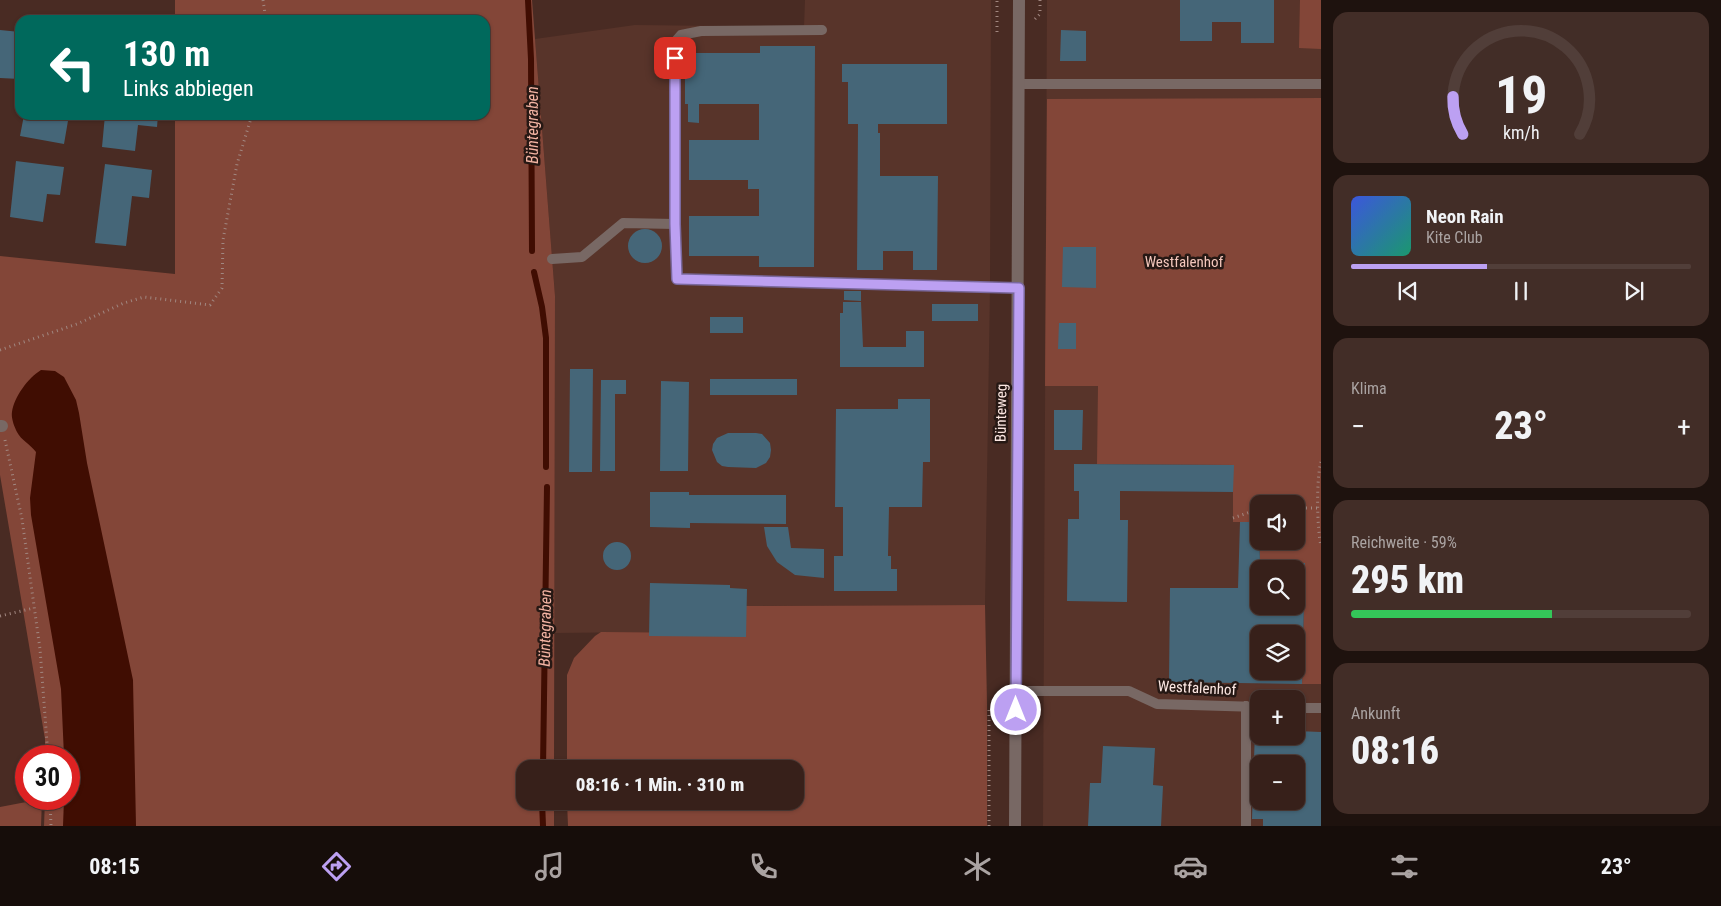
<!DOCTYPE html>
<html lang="de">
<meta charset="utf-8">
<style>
body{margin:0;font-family:"Roboto Condensed",sans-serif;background:#422d27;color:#f1f3f6;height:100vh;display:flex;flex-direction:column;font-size:19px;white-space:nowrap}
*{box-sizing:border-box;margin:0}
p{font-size:16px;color:#aaa3a2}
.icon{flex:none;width:28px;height:28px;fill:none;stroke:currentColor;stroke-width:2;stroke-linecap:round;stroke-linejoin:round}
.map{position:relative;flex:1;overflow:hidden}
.side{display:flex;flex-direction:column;gap:12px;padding:12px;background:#1e120e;width:400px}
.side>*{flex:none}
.hud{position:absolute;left:15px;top:15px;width:475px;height:105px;border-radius:15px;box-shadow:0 1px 4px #0004,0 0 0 1px #513e39;background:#00695c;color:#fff;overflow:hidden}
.tools{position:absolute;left:1250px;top:495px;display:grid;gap:10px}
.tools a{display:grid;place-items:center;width:55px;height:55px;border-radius:10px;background:#37201a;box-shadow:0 1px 4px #0004,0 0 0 1px #513e39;font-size:25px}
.speed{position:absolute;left:15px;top:745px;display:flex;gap:10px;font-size:25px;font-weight:700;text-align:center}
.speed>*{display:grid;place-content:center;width:65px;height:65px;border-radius:50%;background:#37201a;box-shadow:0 1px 4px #0004,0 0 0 1px #513e39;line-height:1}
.speed .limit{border:8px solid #d22;background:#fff;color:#111}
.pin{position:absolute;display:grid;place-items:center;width:42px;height:42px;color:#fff;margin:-21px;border-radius:10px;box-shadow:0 2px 8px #0006}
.me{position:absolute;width:55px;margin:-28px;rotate:0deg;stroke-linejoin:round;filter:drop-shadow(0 0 4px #0008)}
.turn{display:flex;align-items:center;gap:18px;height:105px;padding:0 25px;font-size:22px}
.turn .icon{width:65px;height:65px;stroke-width:2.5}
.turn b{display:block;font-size:35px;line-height:42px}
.big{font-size:38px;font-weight:800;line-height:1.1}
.side .widget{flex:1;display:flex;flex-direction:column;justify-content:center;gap:8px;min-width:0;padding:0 18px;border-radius:15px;background:#422d27}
.side .dial{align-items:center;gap:0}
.dial svg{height:130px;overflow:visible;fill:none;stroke:#513e39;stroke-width:7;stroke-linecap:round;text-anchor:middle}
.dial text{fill:#f1f3f6;stroke:none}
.song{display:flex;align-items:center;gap:15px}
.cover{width:60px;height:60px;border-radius:8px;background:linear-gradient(135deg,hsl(230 70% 55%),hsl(160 70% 35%))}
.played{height:5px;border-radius:2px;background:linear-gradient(90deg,#bca0f2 40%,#513e39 40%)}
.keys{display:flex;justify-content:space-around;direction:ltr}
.heat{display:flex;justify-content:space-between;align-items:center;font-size:28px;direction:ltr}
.charge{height:8px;border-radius:4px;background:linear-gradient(90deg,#34c759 59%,#513e39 0)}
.trip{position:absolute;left:516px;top:760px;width:288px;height:50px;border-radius:15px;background:#37201a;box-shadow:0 1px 4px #0004,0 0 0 1px #513e39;font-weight:800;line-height:50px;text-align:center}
.tabs{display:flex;height:80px;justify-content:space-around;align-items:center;background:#160d0a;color:#aaa3a2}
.tabs .icon{width:35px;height:35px}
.tabs .current{color:#bca0f2}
.tabs b{font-size:22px;color:#f1f3f6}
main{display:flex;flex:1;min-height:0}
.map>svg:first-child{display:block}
</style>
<main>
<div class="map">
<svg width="1321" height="826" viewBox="0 0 1321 826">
<rect width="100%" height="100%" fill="#492b23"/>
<!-- built -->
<path fill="#58342a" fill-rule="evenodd" d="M805 0H991L990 288 985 605 747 606 746 633 649 632 554 633 555 296 535 39 635 25 804 27Z
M1047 0H1321V826H1043ZM1259 504H1296V541H1259ZM1259 569H1296V606H1259ZM1259 634H1296V671H1259ZM1259 699H1296V736H1259ZM1259 764H1296V801H1259Z"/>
<!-- green -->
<path fill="#834638" d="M175 0H532L555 296 554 769H525V801H554V826H44L45 799H69V756H45V739L0 475V256L175 274V115H485V20H175Z
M1300 0H1321V49L1299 48Z
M1321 98V684H1302L1305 564 1260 563V541H1296V504H1259V522H1233V465L1097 464 1098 386H1045L1047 99Z
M985 605 987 704V826H568L567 801H795V769H567V675L574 658 595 636 601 632 746 633V606Z
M42 799 41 826H0V807Z"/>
<!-- water -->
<path fill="#400d02" d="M41 370 55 371 64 377 76 400 79 413 87 463 133 680 136 826H63L64 799H69V756H64L61 689 31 515 30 498 36 452C30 444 21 440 17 432 14 426 11 418 12 412 14 397 28 378 41 370Z"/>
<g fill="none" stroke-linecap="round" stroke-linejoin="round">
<!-- stream -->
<path stroke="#400d02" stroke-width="6" d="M528 0 531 59 532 251
M534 272 542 307 546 338V467
M543 769 547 487
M542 801 543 826"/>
</g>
<!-- building -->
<path fill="#456678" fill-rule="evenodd" d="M1180 0H1274V43H1241V22H1212V41H1180Z
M0 30 20 32V79L0 78Z
M1061 30 1086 31V61H1060Z
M760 46H815L814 267H759V256H689V216H759V189H748V180H689V140H759V104H699V123L688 122V104H685V53H760Z
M842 64H947V124H878V133H880V176H938L937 270H913V251H883V270H857L858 124H848V82H842Z
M24 115H69L64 144 20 136Z
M105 115H158L157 127 138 125 135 151 102 147Z
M16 161 64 167 60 195 47 194 43 222 10 217Z
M105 164 152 170 149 198 132 196 126 246 95 243Z
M628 246a17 17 0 1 1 34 0a17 17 0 1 1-34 0Z
M1063 247H1096V288L1062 287Z
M844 291H861V301L844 300Z
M843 302H861L863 347H906V331H924V367H840V313H843Z
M932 304H978V321H932Z
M710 317H743V333H710Z
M1059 323H1076V349H1058Z
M570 369H593L592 472H569Z
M710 379H797V395H710Z
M601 380H626V394H615V471H600Z
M661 381 689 382 688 471H660Z
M898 399H930V462H923L922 507H889L888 556H891V569H897V591H834V556H843V507H835L836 409H898Z
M1054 410H1083L1082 450H1054Z
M728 433H756L762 434 770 443 771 450 770 457 766 463 756 468 728 467 722 466 717 462 712 450 713 444 717 438Z
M1074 464 1234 465 1233 492 1120 491V520H1128L1127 602 1067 601 1068 519H1079V491H1074Z
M650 492H689V495H786V524L690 523V528L650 527Z
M1240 522H1259L1260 563H1305L1302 684 1169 682 1170 588H1238ZM1259 569H1296V606H1259ZM1259 634H1296V671H1259Z
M764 527H788L791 548 824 549V578L795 575 777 562 767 546Z
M603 556a14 14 0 1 1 28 0a14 14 0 1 1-28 0Z
M650 583 730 585V588L747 589 746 637 649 636Z
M1255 730H1259V736H1296V731L1321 732V826H1263V819H1252ZM1259 764H1296V801H1259Z
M1103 746 1155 748 1153 785 1163 786 1161 826H1088L1090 783H1101Z"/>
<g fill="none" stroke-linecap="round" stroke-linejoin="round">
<!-- path -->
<path stroke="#a18780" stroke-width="3" stroke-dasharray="1 4" stroke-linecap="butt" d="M263 0 266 20
M1035 19 1040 14V0
M997 32V0
M0 350 77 324 124 303 144 297 210 305 222 288 223 240 237 164 252 115
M5 440 22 519 40 649 48 756
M1321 462C1316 479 1317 529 1321 546
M1296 508H1319
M1233 518 1259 509
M0 616 34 608
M50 799 51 826
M989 826V709L998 702"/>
<!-- lane -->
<path stroke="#786864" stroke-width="10" d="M1019 84H1321
M675 224 674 43 681 35 701 31 822 30
M552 259 582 257 623 223 675 224 677 279 1019 288
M1016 691H1129L1157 704 1259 707
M1246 706V826
M1296 708H1321"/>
<!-- street -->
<path stroke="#786864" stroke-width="12" d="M0 426H2
M1015 826 1019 0"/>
</g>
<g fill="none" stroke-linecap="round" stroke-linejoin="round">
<!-- route casing -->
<g stroke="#7a689d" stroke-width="12">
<path id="route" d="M675 58V224L677 279 1019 288 1016 710"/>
</g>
<!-- route -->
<use href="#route" stroke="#bca0f2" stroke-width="9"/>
</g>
<g text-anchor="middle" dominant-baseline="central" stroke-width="5" stroke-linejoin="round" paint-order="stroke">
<!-- park labels -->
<g font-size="15" fill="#f4c7bc" stroke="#261814">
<text x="1184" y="262">Westfalenhof</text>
</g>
<!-- street labels -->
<g font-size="15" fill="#fce7e2" stroke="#261814">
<text transform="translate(1001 413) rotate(-89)">Bünteweg</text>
<text transform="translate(1197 688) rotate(3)">Westfalenhof</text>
</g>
<!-- water labels -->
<g font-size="16" font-style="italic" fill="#f4b4a3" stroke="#261814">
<text transform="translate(532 125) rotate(-90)">Büntegraben</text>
<text transform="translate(545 628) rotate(-89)">Büntegraben</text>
</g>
</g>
</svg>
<div class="tools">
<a><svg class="icon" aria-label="sound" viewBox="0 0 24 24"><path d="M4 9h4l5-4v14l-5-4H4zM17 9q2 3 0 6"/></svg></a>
<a><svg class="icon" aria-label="search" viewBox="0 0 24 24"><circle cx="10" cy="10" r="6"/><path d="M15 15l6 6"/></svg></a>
<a><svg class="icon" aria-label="layers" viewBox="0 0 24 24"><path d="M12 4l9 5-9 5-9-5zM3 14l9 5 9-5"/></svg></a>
<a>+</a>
<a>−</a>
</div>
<div class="speed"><div class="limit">30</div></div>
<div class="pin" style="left:675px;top:58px;background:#d93025"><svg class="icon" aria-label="arrive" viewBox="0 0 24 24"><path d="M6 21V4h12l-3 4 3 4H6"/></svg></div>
<svg class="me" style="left:1016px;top:710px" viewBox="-20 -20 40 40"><circle r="17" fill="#bca0f2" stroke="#fff" stroke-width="3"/><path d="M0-11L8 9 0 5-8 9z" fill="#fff"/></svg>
<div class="trip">08:16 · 1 Min. · 310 m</div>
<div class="hud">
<div class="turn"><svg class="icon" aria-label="left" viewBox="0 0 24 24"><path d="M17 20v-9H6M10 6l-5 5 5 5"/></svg><div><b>130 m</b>Links abbiegen</div></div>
</div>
</div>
<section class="side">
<div class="widget dial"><svg viewBox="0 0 100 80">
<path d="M14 69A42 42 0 1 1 86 69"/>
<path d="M14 69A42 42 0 0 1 8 46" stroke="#bca0f2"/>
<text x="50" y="56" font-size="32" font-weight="700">19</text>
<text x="50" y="72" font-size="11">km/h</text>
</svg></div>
<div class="widget">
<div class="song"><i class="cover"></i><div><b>Neon Rain</b><p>Kite Club</p></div></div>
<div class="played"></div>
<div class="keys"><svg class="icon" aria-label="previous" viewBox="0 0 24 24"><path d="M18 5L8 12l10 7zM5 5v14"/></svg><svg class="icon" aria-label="pause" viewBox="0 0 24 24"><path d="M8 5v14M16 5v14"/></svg><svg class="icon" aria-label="next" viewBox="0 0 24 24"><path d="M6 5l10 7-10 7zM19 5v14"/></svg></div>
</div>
<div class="widget"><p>Klima</p>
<div class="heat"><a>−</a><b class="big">23°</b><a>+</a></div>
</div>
<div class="widget"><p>Reichweite · 59%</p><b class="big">295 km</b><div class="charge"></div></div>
<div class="widget"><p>Ankunft</p><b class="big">08:16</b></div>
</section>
</main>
<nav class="tabs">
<b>08:15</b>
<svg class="icon current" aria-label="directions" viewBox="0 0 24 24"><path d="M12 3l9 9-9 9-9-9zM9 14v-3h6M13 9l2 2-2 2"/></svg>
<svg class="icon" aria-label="music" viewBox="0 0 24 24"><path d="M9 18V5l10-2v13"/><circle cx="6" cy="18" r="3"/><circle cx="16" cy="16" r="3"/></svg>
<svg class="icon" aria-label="phone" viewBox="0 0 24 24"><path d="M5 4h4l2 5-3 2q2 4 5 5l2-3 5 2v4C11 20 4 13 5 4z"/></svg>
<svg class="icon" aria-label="climate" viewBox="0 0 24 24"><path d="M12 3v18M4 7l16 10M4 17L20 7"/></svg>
<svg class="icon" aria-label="car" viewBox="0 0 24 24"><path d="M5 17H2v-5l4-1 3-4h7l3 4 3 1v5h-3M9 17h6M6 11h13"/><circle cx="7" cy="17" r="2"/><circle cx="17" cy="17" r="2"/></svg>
<svg class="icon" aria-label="filters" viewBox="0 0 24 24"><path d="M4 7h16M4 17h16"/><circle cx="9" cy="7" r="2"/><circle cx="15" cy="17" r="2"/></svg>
<b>23°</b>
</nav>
